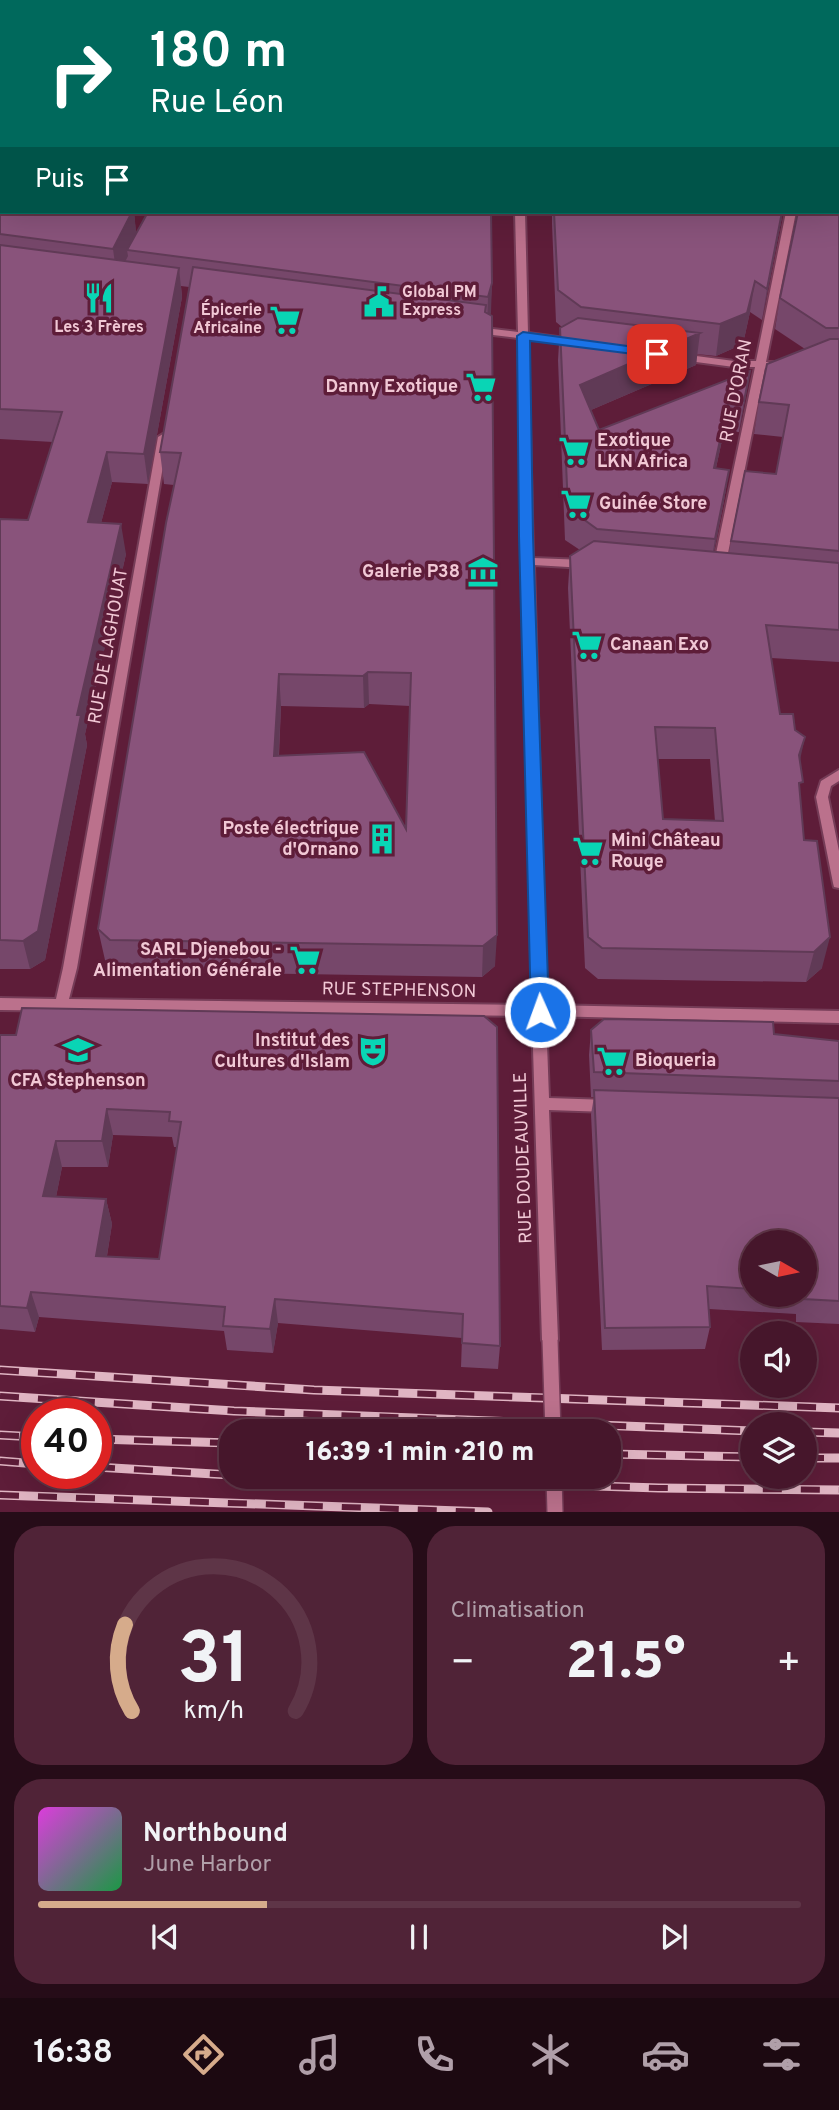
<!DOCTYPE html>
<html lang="fr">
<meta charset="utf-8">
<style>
body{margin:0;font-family:Overpass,sans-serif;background:#502337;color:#f1f3f6;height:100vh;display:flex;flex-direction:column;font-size:26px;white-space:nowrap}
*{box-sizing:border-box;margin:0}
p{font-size:23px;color:#b09fa9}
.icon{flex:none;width:38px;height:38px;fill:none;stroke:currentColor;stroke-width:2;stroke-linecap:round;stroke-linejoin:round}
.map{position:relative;height:1512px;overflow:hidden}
.drawer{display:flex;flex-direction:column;gap:14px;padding:14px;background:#260c18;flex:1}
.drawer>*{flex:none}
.guide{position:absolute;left:0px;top:0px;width:840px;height:214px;box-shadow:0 7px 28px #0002,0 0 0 2px #5e3547;background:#00695c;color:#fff;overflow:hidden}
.needle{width:46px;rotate:99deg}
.buttons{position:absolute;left:740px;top:1230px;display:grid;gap:14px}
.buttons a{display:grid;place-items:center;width:77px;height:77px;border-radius:50%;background:#46162b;box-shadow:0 7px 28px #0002,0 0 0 2px #5e3547;font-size:35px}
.speed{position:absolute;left:21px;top:1398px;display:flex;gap:14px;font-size:35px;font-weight:700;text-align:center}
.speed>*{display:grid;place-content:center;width:91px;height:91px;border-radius:50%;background:#46162b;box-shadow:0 7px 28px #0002,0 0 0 2px #5e3547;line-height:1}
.speed .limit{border:10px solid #d22;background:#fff;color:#111}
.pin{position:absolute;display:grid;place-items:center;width:60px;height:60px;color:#fff;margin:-30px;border-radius:14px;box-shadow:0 4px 10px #0006}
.me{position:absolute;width:77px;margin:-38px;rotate:358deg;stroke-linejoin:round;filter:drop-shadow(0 0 5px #0008)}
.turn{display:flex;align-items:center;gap:24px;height:147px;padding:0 35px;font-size:32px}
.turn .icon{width:91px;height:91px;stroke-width:2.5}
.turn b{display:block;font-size:49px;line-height:60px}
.then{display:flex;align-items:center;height:66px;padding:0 35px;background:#0003;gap:14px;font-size:26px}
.big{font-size:52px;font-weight:800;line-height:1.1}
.drawer .card{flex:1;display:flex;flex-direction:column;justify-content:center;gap:10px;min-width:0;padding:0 24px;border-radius:28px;background:#502337}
.drawer .dial{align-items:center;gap:0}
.dial svg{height:182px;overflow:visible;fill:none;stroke:#5e3547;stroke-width:7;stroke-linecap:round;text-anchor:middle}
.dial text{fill:#f1f3f6;stroke:none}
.song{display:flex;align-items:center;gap:21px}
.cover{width:84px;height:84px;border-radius:10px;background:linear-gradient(135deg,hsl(300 70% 55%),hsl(140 70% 35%))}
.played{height:7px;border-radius:4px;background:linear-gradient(90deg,#d6ab8b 30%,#5e3547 30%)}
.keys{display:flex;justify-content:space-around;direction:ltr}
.heat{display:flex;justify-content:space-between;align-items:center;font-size:38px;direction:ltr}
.drawer .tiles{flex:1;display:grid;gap:14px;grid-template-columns:1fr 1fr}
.card:last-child{grid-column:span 2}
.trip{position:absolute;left:219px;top:1419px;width:402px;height:70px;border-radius:28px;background:#46162b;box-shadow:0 7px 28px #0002,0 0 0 2px #5e3547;font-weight:800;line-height:70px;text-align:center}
.menu{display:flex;height:112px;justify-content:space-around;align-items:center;background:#1c0911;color:#b09fa9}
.menu .icon{width:49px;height:49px}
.menu .active{color:#d6ab8b}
.menu b{font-size:32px;color:#f1f3f6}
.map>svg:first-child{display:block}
</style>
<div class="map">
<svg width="839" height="1512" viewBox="0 0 839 1512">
<rect width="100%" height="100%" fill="#5e1d39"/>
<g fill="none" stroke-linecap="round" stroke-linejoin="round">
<!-- minor casing -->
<g stroke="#753c57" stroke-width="4">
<path id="minor" d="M510 0H519L520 2H511Z
M515 212H525L528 333 572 339 577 342 572 345 528 339 533 558 585 560 591 564 585 568 534 565 546 1005 839 1011V1023L546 1016 549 1098 608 1100 613 1102 615 1106 613 1110 608 1112 549 1110 558 1340 556 1345 550 1347 544 1345 542 1340 532 1016 0 1010V998L56 999 63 968 158 437 163 434 168 437 77 968 69 999 532 1005 518 338 476 333 471 330 476 327 518 332Z
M786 212H796L766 362H781L786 365 781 368H765L725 568 719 572 713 568 755 367H734L681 360 676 357 681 354 734 361H756Z
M839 770V781L831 786 828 797 839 851V888L834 887 833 883 816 797 821 781Z"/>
</g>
<!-- minor -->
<use href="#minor" fill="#bb718c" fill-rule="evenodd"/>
<!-- rail casing -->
<g stroke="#e0b5c3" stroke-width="9">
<path id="rail" d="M0 1370 314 1390 839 1408
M0 1396 234 1411 752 1431
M805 1432 839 1433
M0 1435 37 1437
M96 1439 231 1443
M609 1454 752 1457
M805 1458H839
M0 1461 37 1464
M96 1467 231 1475
M307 1477 659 1488 839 1490
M0 1495 488 1512"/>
</g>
<!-- rail -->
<use href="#rail" stroke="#5e1d39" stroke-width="6" stroke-dasharray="19" stroke-linecap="butt"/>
<!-- minor-bridge casing -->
<g stroke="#753c57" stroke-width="18" stroke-linecap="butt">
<path id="minor-bridge" d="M550 1340 553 1432
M554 1477 555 1512"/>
</g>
<!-- minor-bridge -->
<use href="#minor-bridge" stroke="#bb718c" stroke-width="15"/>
</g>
<!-- wall -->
<path fill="#76476a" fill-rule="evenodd" d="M0 0 2 2V212H134L136 234 492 283 490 315 495 966 482 977 116 971 105 960 98 929 174 485 164 484 160 452 189 287 181 286 182 297 148 484 112 482 101 523 126 554 85 734 87 745 45 960 30 969H0V519L28 520 53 442 0 439ZM369 704 410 706 406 829 279 756 281 706 364 708Z
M543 0H839V662L771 658 780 714 800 761V794L804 840 822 968 806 982 598 979 585 968 568 588 570 556 580 550 565 540 558 360 560 328 562 327 556 322 552 224V212H783L762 320 750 312 743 344 716 356 697 354 696 365 591 410 599 430 750 371 739 432 724 431 716 468 729 470 724 501 714 552 729 553 731 541 776 474 783 437 754 434 759 402 805 349 775 329 780 298 838 2H543ZM658 759H710L715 821 663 819Z
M484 1016 500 1346 498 1369 461 1367 462 1338 278 1323 273 1353 227 1350 224 1331 39 1317 35 1332 0 1329V1035H16ZM113 1135 172 1137 174 1147H177L159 1259 107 1256 112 1224 106 1199 56 1197 62 1167H108Z
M591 1030 774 1034 839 1041V1324L796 1322V1314L709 1309 710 1327 705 1349 602 1350 591 1114 594 1097H591L589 1055ZM752 1242H805V1295H752Z"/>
<!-- shaded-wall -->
<path fill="#603a56" d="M132 212H134L137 240 127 250 128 256 117 278 113 249Z
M782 212H783L762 320 767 289Z
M179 268 182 297 148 484 144 454Z
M755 281 750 312 743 344 716 356 720 324Z
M492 283 491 313 487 326 488 297Z
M700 333 696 365 577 416 580 385Z
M750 371 745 402 739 432 744 401Z
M729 399 724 431 709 500 714 468Z
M107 452 112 482 93 553 88 522Z
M729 470 724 501 710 571 715 539Z
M121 524 126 554 85 734 87 745 45 960 30 969 23 941Z
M368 672 369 704 364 708 363 676Z
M279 674 281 706 277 788 274 756Z
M805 737 798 769 799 755Z
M497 935 495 966 482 977 483 946Z
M830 937 822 968 806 982 814 952Z
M107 1109 113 1135 108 1167 102 1141Z
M56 1141 62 1167 51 1222 43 1196Z
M106 1199 112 1224 103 1280 96 1256Z
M31 1292 39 1317 35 1332 27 1308Z
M275 1299 278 1323 273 1353 270 1329Z"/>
<!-- building -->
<path fill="#89537b" stroke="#603a56" stroke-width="2" fill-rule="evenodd" d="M0 0H489V2H2V212H132L113 249 0 234Z
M545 0H839V328H826L780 298 798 212H838V2H545Z
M148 212H491L492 283 488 297 127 250Z
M554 212H782L767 289 755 281 747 313 720 324 581 307 558 290Z
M0 245 179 268 144 454 107 452 88 522 121 524 77 715H81L38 931 23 941 0 940V519L28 520 62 412 0 409Z
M193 267 486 305 485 312 492 316 497 935 483 946 110 940 98 929 166 523 181 453 160 452ZM368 672 411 673 406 829 364 752 274 756 279 674 363 676Z
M578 318 700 333 580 385 599 430 750 371 744 401 729 399 714 468 729 470 715 539 597 529 568 508 560 328Z
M830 339H839V551L731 541 745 471 776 474 789 405 759 402 767 364Z
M594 541 839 563V630L766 625 780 714H793L795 730 805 737 799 755 803 782 799 783 804 840 817 841 830 937 814 952 602 948 588 937 570 556ZM655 727 715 728 723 821 663 819Z
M22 1008 484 1016 497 1027 500 1346 462 1343 463 1314 275 1299 270 1329 223 1326 225 1307 31 1292 27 1308 0 1306V1035H16ZM107 1109 170 1112 169 1121 181 1122 159 1259 96 1256 106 1199 43 1196 56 1141H102Z
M604 1019 773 1022 774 1034 839 1041V1081L594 1072 591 1030Z
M594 1090 839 1098V1301L803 1299V1295H805V1242H752V1289L707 1286 710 1327 605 1328Z"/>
<!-- route -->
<path fill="#1a73e8" stroke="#114b97" stroke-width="2" d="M523 332 657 350 663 354 657 357 530 341 533 536 549 1012 546 1017 540 1019 534 1017 531 1012 519 536 517 336Z"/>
<!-- icons -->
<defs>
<g id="restaurant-bare" transform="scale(2.415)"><path d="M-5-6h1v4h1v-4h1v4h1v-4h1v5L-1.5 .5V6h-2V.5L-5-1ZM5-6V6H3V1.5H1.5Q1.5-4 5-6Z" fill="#09d5b5" stroke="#5e1d39" stroke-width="2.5" paint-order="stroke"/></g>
<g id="civic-bare" transform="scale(2.415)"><path d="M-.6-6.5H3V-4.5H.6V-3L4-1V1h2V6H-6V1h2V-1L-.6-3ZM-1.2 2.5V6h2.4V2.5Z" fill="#09d5b5" stroke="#5e1d39" stroke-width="2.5" paint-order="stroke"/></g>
<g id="supermarket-bare" transform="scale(2.415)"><path d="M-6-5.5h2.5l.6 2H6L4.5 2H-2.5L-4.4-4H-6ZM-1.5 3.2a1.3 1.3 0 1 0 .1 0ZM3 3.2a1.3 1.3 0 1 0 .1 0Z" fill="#09d5b5" stroke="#5e1d39" stroke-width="2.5" paint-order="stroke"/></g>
<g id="museum-bare" transform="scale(2.415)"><path d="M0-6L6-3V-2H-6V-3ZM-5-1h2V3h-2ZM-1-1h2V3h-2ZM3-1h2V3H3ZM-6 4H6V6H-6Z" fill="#09d5b5" stroke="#5e1d39" stroke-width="2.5" paint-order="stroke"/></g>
<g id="building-bare" transform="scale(2.415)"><path d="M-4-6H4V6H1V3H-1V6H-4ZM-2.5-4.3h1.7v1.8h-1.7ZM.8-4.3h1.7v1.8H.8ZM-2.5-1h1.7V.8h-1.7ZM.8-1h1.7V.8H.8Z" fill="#09d5b5" stroke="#5e1d39" stroke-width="2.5" paint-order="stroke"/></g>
<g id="university-bare" transform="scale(2.415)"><path d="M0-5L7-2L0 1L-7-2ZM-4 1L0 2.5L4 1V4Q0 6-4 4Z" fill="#09d5b5" stroke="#5e1d39" stroke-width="2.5" paint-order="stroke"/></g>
<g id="theatre-bare" transform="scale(2.415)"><path d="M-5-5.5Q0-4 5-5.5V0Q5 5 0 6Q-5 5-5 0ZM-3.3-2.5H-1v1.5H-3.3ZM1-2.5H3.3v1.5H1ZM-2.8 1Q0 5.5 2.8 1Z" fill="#09d5b5" stroke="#5e1d39" stroke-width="2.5" paint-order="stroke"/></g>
</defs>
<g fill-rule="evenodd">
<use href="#restaurant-bare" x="99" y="298"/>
<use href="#civic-bare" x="379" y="302"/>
<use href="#supermarket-bare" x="285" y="320"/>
<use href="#supermarket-bare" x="481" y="387"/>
<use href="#supermarket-bare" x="574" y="451"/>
<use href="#supermarket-bare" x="576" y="504"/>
<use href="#museum-bare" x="483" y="572"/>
<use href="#supermarket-bare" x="587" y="645"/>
<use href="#building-bare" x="382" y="839"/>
<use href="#supermarket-bare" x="588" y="851"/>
<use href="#supermarket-bare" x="305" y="960"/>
<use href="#university-bare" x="78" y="1050"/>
<use href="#theatre-bare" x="373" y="1051"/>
<use href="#supermarket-bare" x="612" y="1061"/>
</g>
<g text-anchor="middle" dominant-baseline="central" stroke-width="7" stroke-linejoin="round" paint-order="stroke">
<!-- far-poi labels -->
<g font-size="16" font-weight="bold" fill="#f1c8d5" stroke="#5e1d39" text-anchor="start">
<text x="402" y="293">Global PM<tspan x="402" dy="18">Express</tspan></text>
<text x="262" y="311" text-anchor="end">Épicerie<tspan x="262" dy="18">Africaine</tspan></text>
<text x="99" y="328" text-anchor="middle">Les 3 Frères</text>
</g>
<!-- poi labels -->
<g font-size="18" font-weight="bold" fill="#f1c8d5" stroke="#5e1d39" text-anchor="end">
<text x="458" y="387">Danny Exotique</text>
<text x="597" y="441" text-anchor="start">Exotique<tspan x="597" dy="21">LKN Africa</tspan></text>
<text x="599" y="504" text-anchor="start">Guinée Store</text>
<text x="460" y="572">Galerie P38</text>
<text x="610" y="645" text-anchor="start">Canaan Exo</text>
<text x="359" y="829">Poste électrique<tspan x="359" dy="21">d'Ornano</tspan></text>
<text x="611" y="841" text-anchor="start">Mini Château<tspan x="611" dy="21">Rouge</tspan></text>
<text x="282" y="950">SARL Djenebou -<tspan x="282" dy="21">Alimentation Générale</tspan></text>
<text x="350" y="1041">Institut des<tspan x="350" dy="21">Cultures d'Islam</tspan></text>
<text x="635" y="1061" text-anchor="start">Bioqueria</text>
<text x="78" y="1081" text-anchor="middle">CFA Stephenson</text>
</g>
<!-- street labels -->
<g font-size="18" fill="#f1c8d5" stroke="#5e1d39">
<text transform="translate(737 391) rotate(-79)">RUE D'ORAN</text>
<text transform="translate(109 646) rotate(-80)">RUE DE LAGHOUAT</text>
<text transform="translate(399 991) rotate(1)">RUE STEPHENSON</text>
<text transform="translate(524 1158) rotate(-92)">RUE DOUDEAUVILLE</text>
</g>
</g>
</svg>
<div class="buttons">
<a><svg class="needle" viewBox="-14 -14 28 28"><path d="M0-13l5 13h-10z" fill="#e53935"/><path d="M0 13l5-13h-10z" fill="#b09fa9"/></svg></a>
<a><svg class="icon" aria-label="sound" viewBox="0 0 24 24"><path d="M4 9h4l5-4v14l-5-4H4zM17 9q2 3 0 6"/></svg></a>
<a><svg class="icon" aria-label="layers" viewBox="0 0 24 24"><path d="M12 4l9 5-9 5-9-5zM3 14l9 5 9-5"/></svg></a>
</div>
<div class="speed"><div class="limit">40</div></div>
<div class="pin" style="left:657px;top:354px;background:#d93025"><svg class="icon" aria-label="arrive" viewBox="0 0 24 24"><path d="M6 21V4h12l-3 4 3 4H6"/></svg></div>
<svg class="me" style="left:540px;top:1012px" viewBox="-20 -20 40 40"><circle r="17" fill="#1a73e8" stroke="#fff" stroke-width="3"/><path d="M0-11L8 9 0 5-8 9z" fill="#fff"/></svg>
<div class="trip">16:39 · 1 min · 210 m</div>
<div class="guide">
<div class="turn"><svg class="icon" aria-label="right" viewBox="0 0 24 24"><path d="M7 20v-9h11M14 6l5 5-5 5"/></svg><div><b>180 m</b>Rue Léon</div></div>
<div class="then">Puis<svg class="icon" aria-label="arrive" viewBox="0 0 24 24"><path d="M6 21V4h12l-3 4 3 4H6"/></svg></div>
</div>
</div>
<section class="drawer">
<div class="tiles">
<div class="card dial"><svg viewBox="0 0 100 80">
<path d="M14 69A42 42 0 1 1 86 69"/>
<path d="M14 69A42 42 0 0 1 11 31" stroke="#d6ab8b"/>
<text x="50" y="56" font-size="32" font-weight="700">31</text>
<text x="50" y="72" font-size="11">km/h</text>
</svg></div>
<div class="card"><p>Climatisation</p>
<div class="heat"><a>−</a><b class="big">21.5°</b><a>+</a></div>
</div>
<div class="card">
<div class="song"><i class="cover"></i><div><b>Northbound</b><p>June Harbor</p></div></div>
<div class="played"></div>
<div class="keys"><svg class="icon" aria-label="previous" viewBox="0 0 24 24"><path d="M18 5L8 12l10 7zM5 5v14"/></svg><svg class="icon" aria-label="pause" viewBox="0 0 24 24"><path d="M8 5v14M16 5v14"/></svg><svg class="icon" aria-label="next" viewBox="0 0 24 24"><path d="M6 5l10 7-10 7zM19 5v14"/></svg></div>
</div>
</div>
</section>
<nav class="menu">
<b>16:38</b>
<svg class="icon active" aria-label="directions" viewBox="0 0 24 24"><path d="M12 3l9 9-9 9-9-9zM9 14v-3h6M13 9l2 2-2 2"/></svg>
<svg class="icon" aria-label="music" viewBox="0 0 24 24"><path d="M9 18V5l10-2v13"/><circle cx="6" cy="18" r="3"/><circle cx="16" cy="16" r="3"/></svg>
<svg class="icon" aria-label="phone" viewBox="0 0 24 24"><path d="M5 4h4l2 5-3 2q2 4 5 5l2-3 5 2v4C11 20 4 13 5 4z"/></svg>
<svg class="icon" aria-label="climate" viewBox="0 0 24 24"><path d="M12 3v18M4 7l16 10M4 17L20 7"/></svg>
<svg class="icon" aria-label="car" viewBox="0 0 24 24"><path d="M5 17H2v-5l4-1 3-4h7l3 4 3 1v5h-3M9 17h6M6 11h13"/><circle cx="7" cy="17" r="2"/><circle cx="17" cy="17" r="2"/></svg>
<svg class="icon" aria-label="filters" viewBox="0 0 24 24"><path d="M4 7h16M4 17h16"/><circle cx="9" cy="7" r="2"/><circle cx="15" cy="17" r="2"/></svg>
</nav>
